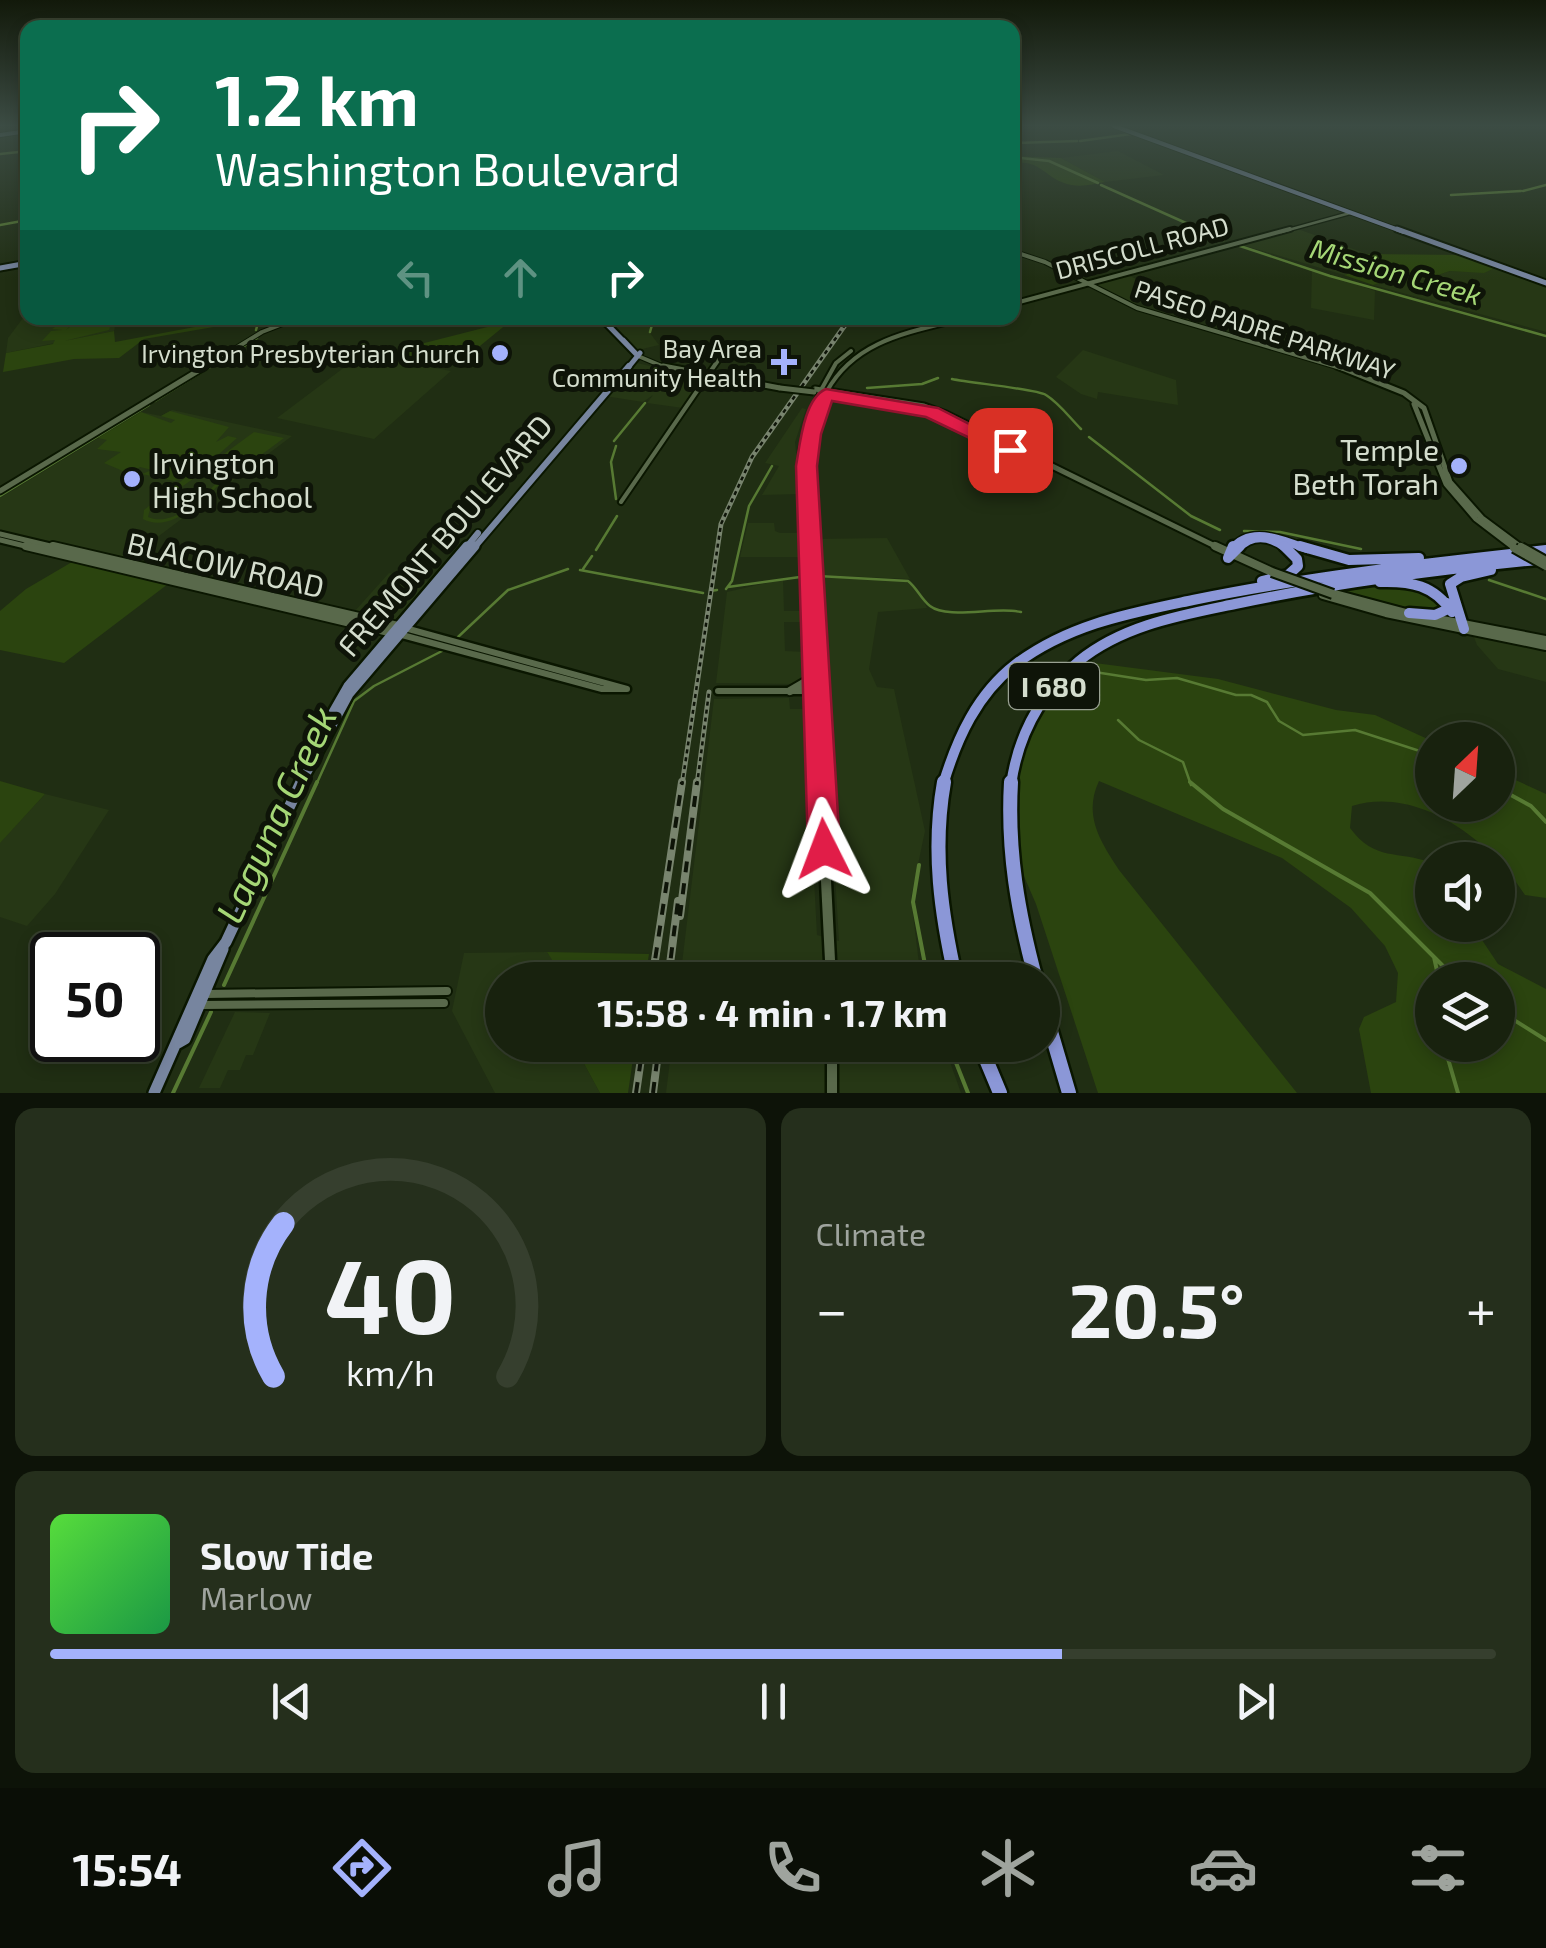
<!DOCTYPE html>
<meta charset="utf-8">
<style>
body{margin:0;font-family:"Exo 2",sans-serif;background:#252f1c;color:#f1f3f6;height:100vh;display:flex;flex-direction:column;font-size:38px;white-space:nowrap}
*{box-sizing:border-box;margin:0}
p{font-size:32px;color:#9fa49e}
.icon{flex:none;width:55px;height:55px;fill:none;stroke:currentColor;stroke-width:2;stroke-linecap:round;stroke-linejoin:round}
.map{position:relative;height:1093px;overflow:hidden}
.side{display:flex;flex-direction:column;gap:15px;padding:15px;background:#0d1308;flex:1}
.side>*{flex:none}
.guide{position:absolute;left:20px;top:20px;width:1000px;height:305px;border-radius:20px;box-shadow:0 5px 15px #0003,0 0 0 2px #363f2e;background:#0b6e4f;color:#fff;overflow:hidden}
.needle{width:65px;rotate:25deg}
.fabs{position:absolute;left:1415px;top:722px;display:grid;gap:20px}
.fabs a{display:grid;place-items:center;width:100px;height:100px;border-radius:50%;background:#18220e;box-shadow:0 5px 15px #0003,0 0 0 2px #363f2e;font-size:50px}
.speed{position:absolute;left:30px;top:932px;display:flex;gap:20px;font-size:50px;font-weight:700;text-align:center}
.speed>*{display:grid;place-content:center;width:130px;height:130px;border-radius:50%;background:#18220e;box-shadow:0 5px 15px #0003,0 0 0 2px #363f2e;line-height:1}
.speed .limit{border:5px solid #111;border-radius:15px;background:#fff;color:#111}
.pin{position:absolute;display:grid;place-items:center;width:85px;height:85px;color:#fff;margin:-42px;border-radius:20px;box-shadow:0 5px 15px #0006}
.me{position:absolute;width:110px;margin:-55px;rotate:357deg;stroke-linejoin:round;filter:drop-shadow(0 0 8px #0008)}
.turn{display:flex;align-items:center;gap:35px;height:210px;padding:0 30px;font-size:45px}
.turn .icon{width:130px;height:130px;stroke-width:2.5}
.turn b{display:block;font-size:70px;line-height:85px}
.lanes{display:flex;align-items:center;height:95px;padding:0 30px;background:#0003;justify-content:center;gap:50px;direction:ltr}
.lanes .off{opacity:.35}
.big{font-size:75px;font-weight:700;line-height:1.1}
.side .card{flex:1;display:flex;flex-direction:column;justify-content:center;gap:15px;min-width:0;padding:0 35px;border-radius:20px;background:#252f1c}
.side .dial{align-items:center;gap:0}
.dial svg{height:260px;overflow:visible;fill:none;stroke:#363f2e;stroke-width:7;stroke-linecap:round;text-anchor:middle}
.dial text{fill:#f1f3f6;stroke:none}
.song{display:flex;align-items:center;gap:30px}
.cover{width:120px;height:120px;border-radius:15px;background:linear-gradient(135deg,hsl(110 70% 55%),hsl(140 70% 35%))}
.played{height:10px;border-radius:5px;background:linear-gradient(90deg,#a4b2fc 70%,#363f2e 70%)}
.keys{display:flex;justify-content:space-around;direction:ltr}
.heat{display:flex;justify-content:space-between;align-items:center;font-size:55px;direction:ltr}
.side .tiles{flex:1;display:grid;gap:15px;grid-template-columns:1fr 1fr}
.card:last-child{grid-column:span 2}
.trip{position:absolute;left:485px;top:962px;width:575px;height:100px;border-radius:50px;background:#18220e;box-shadow:0 5px 15px #0003,0 0 0 2px #363f2e;font-weight:700;line-height:100px;text-align:center}
.tab-bar{display:flex;height:160px;justify-content:space-around;align-items:center;background:#0a0e06;color:#9fa49e}
.tab-bar .icon{width:70px;height:70px}
.tab-bar .on{color:#a4b2fc}
.tab-bar b{font-size:45px;color:#f1f3f6}
.map>svg:first-child{display:block}
</style>
<div class="map">
<svg width="1546" height="1093" viewBox="0 0 1546 1093">
<rect width="100%" height="100%" fill="#202e13"/>
<!-- built -->
<path fill="#263715" d="M1118 151 1164 175 1105 182 1061 158Z
M1295 228 1387 261 1344 275 1236 243Z
M1497 267 1546 284V332L1373 285 1405 275 1429 278 1450 271 1484 272Z
M1312 269 1375 291 1374 320 1311 308Z
M1125 274 1155 287 1134 305 1093 283Z
M23 318 27 317 117 318 114 331 6 353 8 338Z
M606 318H651L650 333 659 345 638 350Z
M1083 350 1176 380 1178 405 1098 392 1097 399 1081 394 1056 377Z
M375 351 388 359 451 371 374 439 277 418 362 354Z
M637 363 698 377 702 380 683 408 647 403 653 395 643 402 605 396Z
M802 408 806 409 795 442 800 494 762 495 779 466 765 463Z
M172 410 292 436 127 560 0 530V498L141 412 161 416Z
M748 523H774L775 531 780 533H802L803 557H740Z
M887 538 910 579 817 575 815 539Z
M389 573 430 582 400 617 392 620 354 612Z
M817 577 905 581 919 591 927 608 878 612 869 669 877 687 894 689 925 831 911 898 921 980H680L714 699 789 698 790 709H805L817 935 839 941Z
M783 579 784 611H805V622H784L785 651 806 652 803 680 796 684 716 683 727 592Z
M1477 635 1546 649V682L1498 669 1477 645 1474 637Z
M45 794 109 810 55 894 27 926 0 917V842Z
M547 952 562 972 551 980H502V1045H574L600 1093H495L452 1011 464 953Z
M235 1012 270 1013 253 1055H246L240 1070H228L220 1088H199Z
M672 1045H944L961 1093H666Z"/>
<!-- green -->
<path fill="#2b440f" fill-rule="evenodd" d="M1013 156 1061 158 1105 182C1091 185 1077 188 1064 183 1046 177 1039 161 1019 163Z
M1364 254 1463 255 1497 267 1484 273 1450 271 1429 278 1405 275 1373 285 1344 275 1385 262Z
M68 318H77L66 330 81 318H113L109 330 64 341 114 331 115 342 232 320 231 324 144 339 119 358 74 359 3 372 6 353 53 344 55 340 42 341 51 331 62 330 52 329Z
M508 323 458 364 389 352 507 322Z
M170 411 229 427 216 442 228 436 237 438 200 471 220 472 223 476 221 483C202 500 171 534 143 519L144 510 189 475 174 481 142 474 152 470 140 467 130 474 104 463 121 452 97 449 107 440 98 438 141 412 171 423 175 420 161 416ZM203 474H215L219 480C203 498 172 528 148 517L150 509 200 474 201 475 215 477Z
M254 432 284 438 242 469 213 462Z
M72 562 168 584 64 663 0 650V611L26 589Z
M1396 583 1433 591 1443 609 1429 613 1331 588Z
M1087 662 1218 679 1336 710 1375 715 1432 741V805H1498V772L1546 794V898L1525 895C1492 842 1419 785 1352 806L1350 828C1375 862 1398 850 1432 863V925H1472L1498 964 1546 989V1093H1371L1359 1029 1364 1017 1396 1002 1398 973 1385 946 1351 908 1282 858 1099 781C1083 815 1100 841 1119 870L1297 1093H1098L1036 904 1017 860 1016 789 1025 749 1045 709ZM1432 980H1498V1045H1432Z
M0 781 45 794 0 843Z
M547 952 649 954 645 980H551L561 971 548 980H532L554 963Z
M574 1045H635L628 1093H600Z"/>
<g fill="none" stroke-linecap="round" stroke-linejoin="round">
<!-- stream-far1 -->
<path stroke="#577a33" stroke-width="2.5" d="M1080 141 1131 134
M1012 143 1077 141
M0 154 28 151
M1012 157 1049 161 1098 183
M1101 185 1224 240
M1523 191 1546 185
M1451 195 1521 191
M0 225 22 221
M1237 245 1330 276 1546 336
M256 330 258 323 279 318
M650 332 654 318
M952 379C970 383 1037 389 1046 395 1059 403 1070 418 1081 429
M867 388 922 384 938 378
M155 401 257 338
M1089 437 1191 516 1220 530
M614 441 645 403
M616 446 611 462 616 499
M0 496 149 405
M1244 531 1280 532 1361 549
M596 550 617 516
M583 569 592 556
M580 570 703 593
M818 576 908 581C917 588 921 599 930 606 948 620 996 606 1021 612
M1489 580 1546 599
M728 587 800 577
M726 589 732 581 749 506 772 466
M710 591 717 590
M458 637 508 590 568 569
M1101 673 1146 680 1177 678 1236 695H1251L1267 702 1279 721 1303 735 1355 730 1432 755
M1091 681 1099 695
M1118 720 1139 740 1183 762 1191 785
M316 785 354 701 374 686 442 651"/>
<!-- stream -->
<path stroke="#577a33" stroke-width="4" d="M1190 782 1223 809 1370 893 1457 980
M1498 788 1531 806 1546 822
M919 865 913 902 928 980
M1434 957 1439 980
M224 985 317 782
M1498 1010 1546 1040
M949 1045 968 1093
M1444 1045 1458 1093
M173 1093 211 1012"/>
<!-- tertiary-far3 casing -->
<g stroke="#0a1600" stroke-width="5">
<path id="tertiary-far3" d="M1281 232 1350 213"/>
</g>
<!-- tertiary-far2 casing -->
<g stroke="#0a1600" stroke-width="8">
<path id="tertiary-far2" d="M1012 304 1290 229
M821 390 836 363 851 351
M827 391C856 339 911 332 965 318
M621 502 721 356"/>
</g>
<!-- tertiary-far1 casing -->
<g stroke="#0a1600" stroke-width="11">
<path id="tertiary-far1" d="M405 628 627 689
M402 635 602 689H627
M718 691H815"/>
</g>
<!-- tertiary casing -->
<g stroke="#0a1600" stroke-width="12">
<path id="tertiary" d="M205 994 447 991
M202 1005 444 1003"/>
</g>
<!-- secondary-far3 casing -->
<g stroke="#0a1600" stroke-width="6">
<path id="secondary-far3" d="M1012 251 1045 262 1137 308 1344 369
M638 356 669 369
M202 369 262 332 298 318"/>
</g>
<!-- secondary-far2 casing -->
<g stroke="#0a1600" stroke-width="9">
<path id="secondary-far2" d="M663 366 780 388
M1337 366 1404 393 1424 408 1450 482 1482 518 1521 547
M815 389 924 406 946 414 1221 549
M1414 404 1446 484 1476 519 1514 548
M0 491 206 366
M0 534 63 549
M0 540 37 549
M806 549 802 449 821 390
M810 549C807 485 804 452 827 391"/>
</g>
<!-- secondary-far1 casing -->
<g stroke="#0a1600" stroke-width="12">
<path id="secondary-far1" d="M26 546 393 633
M53 546 398 626
M806 546 811 662 815 668
M810 546 821 785
M1215 546 1272 572
M1335 594 1410 614
M1323 595 1386 613 1546 646
M1432 618 1546 640
M790 691 814 677
M815 691 811 698 815 757 819 761"/>
</g>
<!-- secondary casing -->
<g stroke="#0a1600" stroke-width="15">
<path id="secondary" d="M821 782 831 980
M832 1045V1093"/>
</g>
<!-- primary-far4 casing -->
<g stroke="#0a1600" stroke-width="6">
<path id="primary-far4" d="M1114 126 1404 232
M0 135 28 131"/>
</g>
<!-- primary-far3 casing -->
<g stroke="#0a1600" stroke-width="9">
<path id="primary-far3" d="M1397 229 1546 283
M0 268 28 263
M601 318 638 356 623 340
M627 369 640 353"/>
</g>
<!-- primary-far2 casing -->
<g stroke="#0a1600" stroke-width="10">
<path id="primary-far2" d="M465 549 478 533
M473 549 629 366"/>
</g>
<!-- primary-far1 casing -->
<g stroke="#0a1600" stroke-width="14">
<path id="primary-far1" d="M312 759 308 756 348 686 467 546
M300 785 349 694 475 546"/>
</g>
<!-- primary casing -->
<g stroke="#0a1600" stroke-width="16">
<path id="primary" d="M178 1043 185 1039 223 949
M154 1093 213 959 226 942 301 782"/>
</g>
<!-- motorway-far2 casing -->
<g stroke="#0a1600" stroke-width="11">
<path id="motorway-far2" d="M1232 549C1250 525 1283 540 1307 549
M1238 549C1253 533 1271 537 1287 549"/>
</g>
<!-- motorway-far1 casing -->
<g stroke="#0a1600" stroke-width="15">
<path id="motorway-far1" d="M1233 546 1228 558 1240 546
M1300 546 1349 560 1419 558
M1262 581 1288 575 1298 566 1297 559 1284 546
M1380 582C1411 581 1434 585 1452 612
M1409 613 1435 615 1446 610 1447 603
M1464 629 1450 584 1461 577 1491 570
M943 785C957 738 977 694 1016 664 1069 624 1131 613 1193 600 1310 576 1428 563 1546 550
M1011 785C1018 735 1041 693 1079 661 1123 625 1182 615 1235 604 1335 583 1435 570 1537 560"/>
</g>
<!-- motorway casing -->
<g stroke="#0a1600" stroke-width="19">
<path id="motorway" d="M944 782C932 850 941 914 956 980
M1011 782C1007 851 1018 913 1036 980
M1042 1001 1069 1093
M980 1045 1000 1093"/>
</g>
<!-- tertiary-far3 -->
<use href="#tertiary-far3" stroke="#59694b" stroke-width="2.5"/>
<!-- tertiary-far2 -->
<use href="#tertiary-far2" stroke="#59694b" stroke-width="4"/>
<!-- tertiary-far1 -->
<use href="#tertiary-far1" stroke="#59694b" stroke-width="6"/>
<!-- tertiary -->
<use href="#tertiary" stroke="#59694b" stroke-width="8"/>
<!-- secondary-far3 -->
<use href="#secondary-far3" stroke="#59694b" stroke-width="4"/>
<!-- secondary-far2 -->
<use href="#secondary-far2" stroke="#59694b" stroke-width="5"/>
<!-- secondary-far1 -->
<use href="#secondary-far1" stroke="#59694b" stroke-width="8"/>
<!-- secondary -->
<use href="#secondary" stroke="#59694b" stroke-width="10"/>
<!-- primary-far4 -->
<use href="#primary-far4" stroke="#77859f" stroke-width="4"/>
<!-- primary-far3 -->
<use href="#primary-far3" stroke="#77859f" stroke-width="5"/>
<!-- primary-far2 -->
<use href="#primary-far2" stroke="#77859f" stroke-width="6"/>
<!-- primary-far1 -->
<use href="#primary-far1" stroke="#77859f" stroke-width="9"/>
<!-- primary -->
<use href="#primary" stroke="#77859f" stroke-width="11"/>
<!-- motorway-far2 -->
<use href="#motorway-far2" stroke="#8b97d7" stroke-width="8"/>
<!-- motorway-far1 -->
<use href="#motorway-far1" stroke="#8b97d7" stroke-width="10"/>
<!-- motorway -->
<use href="#motorway" stroke="#8b97d7" stroke-width="14"/>
<!-- rail-far1 casing -->
<g stroke="#78846e" stroke-width="5">
<path id="rail-far1" d="M682 785 721 524 752 457 850 318
M697 785 709 692"/>
</g>
<!-- rail casing -->
<g stroke="#78846e" stroke-width="8">
<path id="rail" d="M680 916 697 782
M652 980 682 782
M668 980 678 901
M636 1093 643 1045
M653 1093 659 1045"/>
</g>
<!-- rail-far1 -->
<use href="#rail-far1" stroke="#0e1408" stroke-width="2.5" stroke-dasharray="4" stroke-linecap="butt"/>
<!-- rail -->
<use href="#rail" stroke="#0e1408" stroke-width="4" stroke-dasharray="11" stroke-linecap="butt"/>
<!-- secondary-bridge-far1 casing -->
<g stroke="#0a1600" stroke-width="9" stroke-linecap="butt">
<path id="secondary-bridge-far1" d="M780 388 814 392"/>
</g>
<!-- secondary-bridge casing -->
<g stroke="#0a1600" stroke-width="12" stroke-linecap="butt">
<path id="secondary-bridge" d="M1521 547 1546 561
M1514 548 1546 566
M1272 572 1333 594"/>
</g>
<!-- secondary-bridge-far1 -->
<use href="#secondary-bridge-far1" stroke="#59694b" stroke-width="5"/>
<!-- secondary-bridge -->
<use href="#secondary-bridge" stroke="#59694b" stroke-width="8"/>
</g>
<!-- sky -->
<linearGradient id="sky" x2="0" y2="1"><stop stop-color="#12190a"/><stop offset="0.45" stop-color="#3c4c44"/><stop offset="1" stop-color="#3c4c44" stop-opacity="0"/></linearGradient>
<rect width="1546" height="279" fill="url(#sky)"/>
<!-- route -->
<path fill="#e11d48" stroke="#92132f" stroke-width="2.5" d="M826 389 938 408 1020 450 1010 456 1003 454 926 417 832 401 821 434 817 466 840 849 835 860 824 864 813 860 808 849 796 466C800 444 804 398 826 389Z"/>
<!-- markers -->
<g fill="#a4b2fc" stroke="#0e1408" stroke-width="4">
<circle cx="500" cy="353" r="10"/>
<path d="M779 347h10v10h10v10h-10v10h-10v-10h-10v-10h10z"/>
<circle cx="1459" cy="466" r="10"/>
<circle cx="132" cy="479" r="10"/>
</g>
<g text-anchor="middle" dominant-baseline="central" stroke-width="10" stroke-linejoin="round" paint-order="stroke">
<!-- far-street labels -->
<g font-size="25" fill="#d4ddcd" stroke="#0e1408">
<text transform="translate(1142 247) rotate(-15)">DRISCOLL ROAD</text>
<text transform="translate(1265 329) rotate(18)">PASEO PADRE PARKWAY</text>
</g>
<!-- far-poi labels -->
<g font-size="25" fill="#d4ddcd" stroke="#0e1408" text-anchor="end">
<text x="762" y="348">Bay Area<tspan x="762" dy="29">Community Health</tspan></text>
<text x="480" y="353">Irvington Presbyterian Church</text>
</g>
<!-- far-water labels -->
<g font-size="28" font-style="italic" fill="#a5d776" stroke="#0e1408">
<text transform="translate(1396 271) rotate(16)">Mission Creek</text>
</g>
<!-- shield labels -->
<rect fill="#0e1408" stroke="#99a192" stroke-width="2.5" x="1009" y="663" width="90" height="46" rx="8"/>
<g font-size="28" font-weight="bold" fill="#d4ddcd">
<text x="1054" y="686">I 680</text>
</g>
<!-- poi labels -->
<g font-size="30" fill="#d4ddcd" stroke="#0e1408" text-anchor="end">
<text x="1439" y="449">Temple<tspan x="1439" dy="34">Beth Torah</tspan></text>
<text x="152" y="462" text-anchor="start">Irvington<tspan x="152" dy="34">High School</tspan></text>
</g>
<!-- street labels -->
<g font-size="30" fill="#d4ddcd" stroke="#0e1408">
<text transform="translate(444 535) rotate(-49)">FREMONT BOULEVARD</text>
<text transform="translate(226 564) rotate(13)">BLACOW ROAD</text>
</g>
<!-- near-water labels -->
<g font-size="38" font-style="italic" fill="#a5d776" stroke="#0e1408">
<text transform="translate(275 814) rotate(-65)">Laguna Creek</text>
</g>
</g>
</svg>
<div class="fabs">
<a><svg class="needle" viewBox="-14 -14 28 28"><path d="M0-13l5 13h-10z" fill="#e53935"/><path d="M0 13l5-13h-10z" fill="#9fa49e"/></svg></a>
<a><svg class="icon" aria-label="sound" viewBox="0 0 24 24"><path d="M4 9h4l5-4v14l-5-4H4zM17 9q2 3 0 6"/></svg></a>
<a><svg class="icon" aria-label="layers" viewBox="0 0 24 24"><path d="M12 4l9 5-9 5-9-5zM3 14l9 5 9-5"/></svg></a>
</div>
<div class="speed"><div class="limit">50</div></div>
<div class="pin" style="left:1010px;top:450px;background:#d93025"><svg class="icon" aria-label="arrive" viewBox="0 0 24 24"><path d="M6 21V4h12l-3 4 3 4H6"/></svg></div>
<svg class="me" style="left:824px;top:849px" viewBox="-20 -20 40 40"><path d="M0-17L14 15 0 8-14 15z" fill="#e11d48" stroke="#fff" stroke-width="4"/></svg>
<div class="trip">15:58 · 4 min · 1.7 km</div>
<div class="guide">
<div class="turn"><svg class="icon" aria-label="right" viewBox="0 0 24 24"><path d="M7 20v-9h11M14 6l5 5-5 5"/></svg><div><b>1.2 km</b>Washington Boulevard</div></div>
<div class="lanes"><svg class="icon off" aria-label="left" viewBox="0 0 24 24"><path d="M17 20v-9H6M10 6l-5 5 5 5"/></svg><svg class="icon off" aria-label="ahead" viewBox="0 0 24 24"><path d="M12 20V5M6 11l6-6 6 6"/></svg><svg class="icon" aria-label="right" viewBox="0 0 24 24"><path d="M7 20v-9h11M14 6l5 5-5 5"/></svg></div>
</div>
</div>
<section class="side">
<div class="tiles">
<div class="card dial"><svg viewBox="0 0 100 80">
<path d="M14 69A42 42 0 1 1 86 69"/>
<path d="M14 69A42 42 0 0 1 17 22" stroke="#a4b2fc"/>
<text x="50" y="56" font-size="32" font-weight="700">40</text>
<text x="50" y="72" font-size="11">km/h</text>
</svg></div>
<div class="card"><p>Climate</p>
<div class="heat"><a>−</a><b class="big">20.5°</b><a>+</a></div>
</div>
<div class="card">
<div class="song"><i class="cover"></i><div><b>Slow Tide</b><p>Marlow</p></div></div>
<div class="played"></div>
<div class="keys"><svg class="icon" aria-label="previous" viewBox="0 0 24 24"><path d="M18 5L8 12l10 7zM5 5v14"/></svg><svg class="icon" aria-label="pause" viewBox="0 0 24 24"><path d="M8 5v14M16 5v14"/></svg><svg class="icon" aria-label="next" viewBox="0 0 24 24"><path d="M6 5l10 7-10 7zM19 5v14"/></svg></div>
</div>
</div>
</section>
<nav class="tab-bar">
<b>15:54</b>
<svg class="icon on" aria-label="directions" viewBox="0 0 24 24"><path d="M12 3l9 9-9 9-9-9zM9 14v-3h6M13 9l2 2-2 2"/></svg>
<svg class="icon" aria-label="music" viewBox="0 0 24 24"><path d="M9 18V5l10-2v13"/><circle cx="6" cy="18" r="3"/><circle cx="16" cy="16" r="3"/></svg>
<svg class="icon" aria-label="phone" viewBox="0 0 24 24"><path d="M5 4h4l2 5-3 2q2 4 5 5l2-3 5 2v4C11 20 4 13 5 4z"/></svg>
<svg class="icon" aria-label="climate" viewBox="0 0 24 24"><path d="M12 3v18M4 7l16 10M4 17L20 7"/></svg>
<svg class="icon" aria-label="car" viewBox="0 0 24 24"><path d="M5 17H2v-5l4-1 3-4h7l3 4 3 1v5h-3M9 17h6M6 11h13"/><circle cx="7" cy="17" r="2"/><circle cx="17" cy="17" r="2"/></svg>
<svg class="icon" aria-label="filters" viewBox="0 0 24 24"><path d="M4 7h16M4 17h16"/><circle cx="9" cy="7" r="2"/><circle cx="15" cy="17" r="2"/></svg>
</nav>
